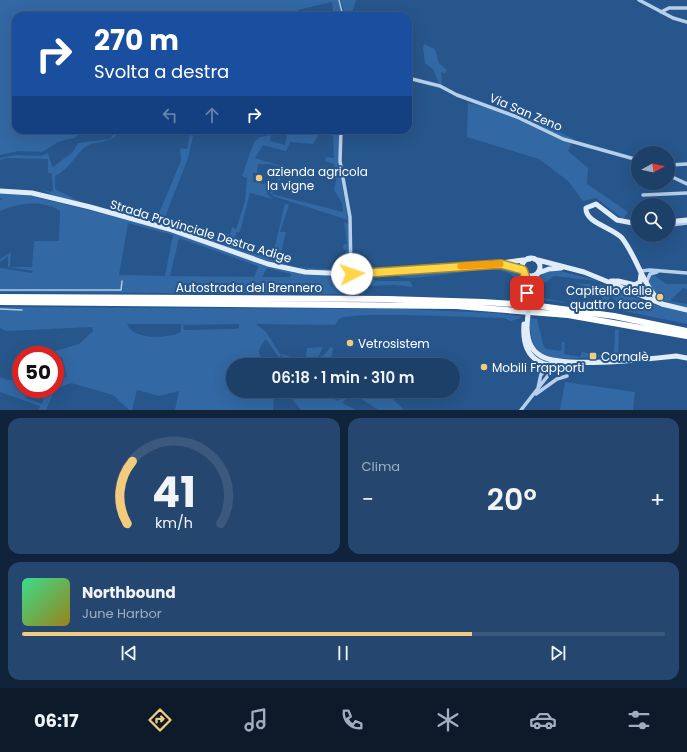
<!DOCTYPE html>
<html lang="it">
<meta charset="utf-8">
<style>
body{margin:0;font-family:Poppins,sans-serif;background:#25476f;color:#f1f3f6;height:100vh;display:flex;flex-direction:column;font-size:15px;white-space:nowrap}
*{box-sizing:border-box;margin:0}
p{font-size:13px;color:#a0afc0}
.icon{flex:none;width:22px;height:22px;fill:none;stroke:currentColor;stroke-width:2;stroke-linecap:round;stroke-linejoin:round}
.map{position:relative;height:410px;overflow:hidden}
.panel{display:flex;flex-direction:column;gap:8px;padding:8px;background:#10233a;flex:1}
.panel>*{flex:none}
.hud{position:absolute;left:12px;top:12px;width:400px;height:122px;border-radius:12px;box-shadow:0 4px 16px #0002,0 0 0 1px #3b597d;background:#1a4fa0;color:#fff;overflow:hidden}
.needle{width:26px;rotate:82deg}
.fabs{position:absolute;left:631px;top:146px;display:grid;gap:8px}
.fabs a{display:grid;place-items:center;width:44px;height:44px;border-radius:50%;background:#1d4069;box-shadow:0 4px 16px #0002,0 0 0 1px #3b597d;font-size:20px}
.speed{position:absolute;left:12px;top:346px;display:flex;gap:8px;font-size:20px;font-weight:700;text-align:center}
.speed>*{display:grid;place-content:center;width:52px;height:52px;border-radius:50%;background:#1d4069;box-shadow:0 4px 16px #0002,0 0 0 1px #3b597d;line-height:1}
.speed .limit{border:6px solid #d22;background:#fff;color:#111}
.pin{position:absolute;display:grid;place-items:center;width:34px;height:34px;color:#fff;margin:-17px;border-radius:8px;box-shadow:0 2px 6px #0006}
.me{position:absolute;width:44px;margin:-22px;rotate:86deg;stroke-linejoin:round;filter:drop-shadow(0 0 3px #0008)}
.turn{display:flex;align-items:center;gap:14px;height:84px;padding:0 16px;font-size:18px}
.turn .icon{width:52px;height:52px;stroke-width:2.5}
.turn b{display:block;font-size:28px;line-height:34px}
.lanes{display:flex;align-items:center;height:38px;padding:0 16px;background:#0003;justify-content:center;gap:20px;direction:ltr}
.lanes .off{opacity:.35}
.big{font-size:30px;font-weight:600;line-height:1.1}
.panel .card{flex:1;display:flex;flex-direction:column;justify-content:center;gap:6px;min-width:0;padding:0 14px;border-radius:12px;background:#25476f}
.panel .dial{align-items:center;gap:0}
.dial svg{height:104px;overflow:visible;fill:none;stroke:#3b597d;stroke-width:7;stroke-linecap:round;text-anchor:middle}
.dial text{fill:#f1f3f6;stroke:none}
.song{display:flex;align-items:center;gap:12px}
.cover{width:48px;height:48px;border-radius:6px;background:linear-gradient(135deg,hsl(150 70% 55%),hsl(50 70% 35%))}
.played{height:4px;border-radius:2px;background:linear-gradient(90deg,#f2cc7c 70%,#3b597d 70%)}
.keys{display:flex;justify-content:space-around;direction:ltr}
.heat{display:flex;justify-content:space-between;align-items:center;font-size:22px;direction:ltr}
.panel .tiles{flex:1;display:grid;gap:8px;grid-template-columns:1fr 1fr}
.card:last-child{grid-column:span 2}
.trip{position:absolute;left:226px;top:358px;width:234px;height:40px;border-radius:20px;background:#1d4069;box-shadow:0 4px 16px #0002,0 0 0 1px #3b597d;font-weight:600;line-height:40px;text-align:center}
.dock{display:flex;height:64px;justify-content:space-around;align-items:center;background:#0c1a2a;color:#a0afc0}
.dock .icon{width:28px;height:28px}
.dock .selected{color:#f2cc7c}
.dock b{font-size:18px;color:#f1f3f6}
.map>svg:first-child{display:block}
</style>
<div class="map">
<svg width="687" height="410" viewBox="0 0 687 410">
<rect width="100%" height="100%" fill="#27568c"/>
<!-- green -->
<path fill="#3268a3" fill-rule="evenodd" d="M0 0H338L342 16H339L338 12 322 16H312L333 11 332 2 298 10 300 16H298L295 11 267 12 266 16H16V130H85L74 138 58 142 42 152 18 151 0 155Z
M341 0H356L351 16H345Z
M424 44 435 49 439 63 447 70 445 74 441 72 442 85 439 83 433 69 425 63 423 48Z
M468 103 534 120 574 139 568 151 588 168 587 184 628 212 623 219 596 198 583 201 568 181 539 159 467 137Z
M117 130H120C112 145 99 139 87 146 75 153 72 168 55 176V189L81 202 55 197 42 189 51 192 53 190 52 174 48 173V159L7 158 0 160V158L17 155 41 156 48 153 52 166 53 167 73 152 78 143 110 139Z
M288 130H339V165L348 220 273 196 270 192 278 181 281 167 269 164H258L257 173H253V182L264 184 265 181 267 194 273 199 250 193 240 232H237L234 239 226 236 224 242 234 245 236 248 272 259 285 203 289 205 280 232H286L279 261C292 269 325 269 341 269L346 250 343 249 344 244H347L344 222 349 224 350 269 348 272C282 272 216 246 156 220L181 161 180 148 187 149 190 135 193 136 188 158 164 220 199 235 200 233 219 241 223 232 230 235 232 227 236 229 245 201 247 178 242 176 254 142 260 137 271 135 270 141 285 145ZM320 133 333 136 334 158 326 157 325 161 334 164 336 181 334 190 342 203 343 212 272 194 280 180 284 167 255 158 263 145 286 151 290 142 313 144Z
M0 193 32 196 124 219 175 233 267 266 297 273 345 277 364 275 378 281H410L413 287 394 285 349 287 343 290 344 294 0 292V268L32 273 33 271 8 267V256L0 262V259L11 252 10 267H32L34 241H59L60 211C43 199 18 203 0 211V200L4 199 0 198ZM128 223 173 235 165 276 119 275ZM179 238 258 266V267L254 277 170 276ZM267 268 291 274 290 277H262Z
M501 267C519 271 527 274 523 294H519C518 289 517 281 514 277 500 258 419 285 397 276L395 273Z
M556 270 599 281 554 276 543 284 539 297 568 303 532 299C533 279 538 274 556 270Z
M654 275 666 284H687V289L683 288 670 301 687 304V308L661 300 648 283 650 277Z
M575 283 608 286 648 303 687 313V324L624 311 622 306 610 295 609 300 602 299V292Z
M0 307 403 309 496 313 521 316V318L511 321 504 318 408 315H364L344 317 339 319 335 325 256 324 266 332 280 354 292 357H306L307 348 323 347 318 357 293 360 280 355V357C296 364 321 365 330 347L333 348 331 361 334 365H282L280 359 266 339C257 349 256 356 268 365H233V391H325L337 401 339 400 346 391H385L404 410H379L351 393 342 403 356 410H301L290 397 274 393 273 410H175L179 391 159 396 137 390 132 410H129L113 395 71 383 55 389V378L67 377 62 357 55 358V355H51L52 352 79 344 93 331 92 327 6 331 0 328ZM127 324H181V332C168 339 133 340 127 324ZM239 324V328L234 329 184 330 183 325Z
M530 318 537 319 544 347 546 349 561 351 562 342H565L564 354 580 357 582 352 612 357 614 352 615 329 619 330 618 358C581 351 527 380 530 318Z
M0 377 7 380 21 379V389H55L46 410H39L40 406 0 392ZM46 390 42 404 25 398 27 396Z
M565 382 635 392 633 410H560Z"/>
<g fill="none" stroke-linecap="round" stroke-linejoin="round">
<!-- stream -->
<path stroke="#abcaea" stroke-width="1.5" d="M339 0 343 16
M0 290H121L122 281
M0 309 22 310"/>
<!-- street -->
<path stroke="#b6cfea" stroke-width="3.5" d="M639 0 673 18 687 22
M661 12 669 8H687
M408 78 440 86 457 95 517 117 563 139 638 160
M341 130 340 161 350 217 351 274
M668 169 670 165 687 164
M668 175 687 184
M643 195 687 193
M671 225 687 223
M641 271 650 270 687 273
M646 283 650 274 657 272
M542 374 546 366 555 361
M538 388 541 374 538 361
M536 394 557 379 567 376
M521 410 550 373 562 367"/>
<!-- secondary -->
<path stroke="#e0ecf8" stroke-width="5" d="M0 191 32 193 90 207 169 229 268 264 305 272 351 274 495 264 530 259
M668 222 687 220
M638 224 617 220 596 204 586 208C585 223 612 227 622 238 638 259 643 286 662 304
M522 267a9 9 0 1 1 18 0a9 9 0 1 1-18 0Z
M534 259 584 272 662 304 687 310
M502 265 523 270
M524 273 527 293
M611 281H618L635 285 640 282 641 274
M530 293 533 282 538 273 549 269 561 268
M524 324C521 362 544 369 577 365
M527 325C527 337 529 349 541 356 563 369 648 359 676 356L687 358"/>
<!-- highway -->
<path stroke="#fff" stroke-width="6" d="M0 297 388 299 483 302 532 305 614 316 687 331
M0 302 456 306 568 315 687 336"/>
<!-- secondary-bridge -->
<path stroke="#e0ecf8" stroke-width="5" d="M527 325 530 293"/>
</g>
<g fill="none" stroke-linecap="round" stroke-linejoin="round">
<!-- route casing -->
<g stroke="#a68a30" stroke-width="10">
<path id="route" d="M352 274 501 264 523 270 525 275 527 293"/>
</g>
<!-- route -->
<use href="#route" stroke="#ffd54a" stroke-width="7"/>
<!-- slow -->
<path stroke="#f59e0b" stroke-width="7" d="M461 266 500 264"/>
</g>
<!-- markers -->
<g fill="#f2cc7c" stroke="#27568c" stroke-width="1.5">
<circle cx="259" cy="178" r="4"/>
<circle cx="660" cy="297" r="4"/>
<circle cx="350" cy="343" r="4"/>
<rect x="589" y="352" width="8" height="8" rx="2"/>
<circle cx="484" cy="367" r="4"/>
</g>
<g text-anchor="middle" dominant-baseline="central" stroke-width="4" stroke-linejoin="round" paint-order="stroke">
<!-- street labels -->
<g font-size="12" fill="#fff" stroke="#27568c">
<text transform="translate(526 112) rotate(23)">Via San Zeno</text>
<text transform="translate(201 231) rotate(17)">Strada Provinciale Destra Adige</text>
<text x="249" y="287">Autostrada del Brennero</text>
</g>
<!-- poi labels -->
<g font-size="12" fill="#fff" stroke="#27568c" text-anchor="start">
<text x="267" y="171">azienda agricola<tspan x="267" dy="14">la vigne</tspan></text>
<text x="652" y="290" text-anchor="end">Capitello delle<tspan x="652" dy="14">quattro facce</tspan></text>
<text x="358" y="343">Vetrosistem</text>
<text x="601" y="356">Cornalè</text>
<text x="492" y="367">Mobili Frapporti</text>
</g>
</g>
</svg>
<div class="fabs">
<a><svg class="needle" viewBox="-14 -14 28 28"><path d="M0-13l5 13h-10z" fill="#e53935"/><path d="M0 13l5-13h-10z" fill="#a0afc0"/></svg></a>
<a><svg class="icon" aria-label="search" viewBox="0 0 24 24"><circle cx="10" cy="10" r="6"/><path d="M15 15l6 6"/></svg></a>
</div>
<div class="speed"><div class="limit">50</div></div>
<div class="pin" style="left:527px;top:293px;background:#d93025"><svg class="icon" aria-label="arrive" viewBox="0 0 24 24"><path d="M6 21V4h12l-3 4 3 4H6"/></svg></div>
<svg class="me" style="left:352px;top:274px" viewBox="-20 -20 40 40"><circle r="19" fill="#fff"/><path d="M0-13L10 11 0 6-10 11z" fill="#ffd54a"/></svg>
<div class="trip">06:18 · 1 min · 310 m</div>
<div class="hud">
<div class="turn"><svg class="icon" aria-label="right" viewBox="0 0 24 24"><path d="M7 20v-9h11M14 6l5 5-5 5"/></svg><div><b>270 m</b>Svolta a destra</div></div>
<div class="lanes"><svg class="icon off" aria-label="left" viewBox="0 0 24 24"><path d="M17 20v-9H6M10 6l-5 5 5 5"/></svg><svg class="icon off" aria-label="ahead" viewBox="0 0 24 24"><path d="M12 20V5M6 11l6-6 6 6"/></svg><svg class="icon" aria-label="right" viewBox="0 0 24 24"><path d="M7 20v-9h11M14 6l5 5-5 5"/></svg></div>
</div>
</div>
<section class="panel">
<div class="tiles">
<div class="card dial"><svg viewBox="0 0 100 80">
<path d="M14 69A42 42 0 1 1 86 69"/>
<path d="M14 69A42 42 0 0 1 18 21" stroke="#f2cc7c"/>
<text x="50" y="56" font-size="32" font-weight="700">41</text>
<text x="50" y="72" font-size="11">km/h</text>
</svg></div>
<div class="card"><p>Clima</p>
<div class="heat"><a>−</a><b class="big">20°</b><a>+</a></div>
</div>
<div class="card">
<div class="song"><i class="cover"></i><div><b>Northbound</b><p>June Harbor</p></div></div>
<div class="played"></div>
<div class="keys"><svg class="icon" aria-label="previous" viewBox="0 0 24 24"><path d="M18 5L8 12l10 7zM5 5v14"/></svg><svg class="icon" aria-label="pause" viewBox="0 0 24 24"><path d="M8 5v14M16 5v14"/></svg><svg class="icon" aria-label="next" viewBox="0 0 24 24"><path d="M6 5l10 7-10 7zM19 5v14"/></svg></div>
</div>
</div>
</section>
<nav class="dock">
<b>06:17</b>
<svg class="icon selected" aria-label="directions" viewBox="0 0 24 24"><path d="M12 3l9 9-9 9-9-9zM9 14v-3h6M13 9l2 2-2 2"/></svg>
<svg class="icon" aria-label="music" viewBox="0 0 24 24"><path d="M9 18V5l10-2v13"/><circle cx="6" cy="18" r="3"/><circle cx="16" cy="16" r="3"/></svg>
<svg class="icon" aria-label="phone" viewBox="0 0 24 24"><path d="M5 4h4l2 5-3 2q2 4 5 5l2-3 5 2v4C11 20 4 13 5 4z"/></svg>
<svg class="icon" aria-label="climate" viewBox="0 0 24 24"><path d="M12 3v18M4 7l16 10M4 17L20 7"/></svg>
<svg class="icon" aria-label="car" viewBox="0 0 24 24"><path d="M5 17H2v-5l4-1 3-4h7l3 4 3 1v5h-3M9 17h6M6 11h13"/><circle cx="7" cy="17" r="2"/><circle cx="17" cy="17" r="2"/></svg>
<svg class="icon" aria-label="filters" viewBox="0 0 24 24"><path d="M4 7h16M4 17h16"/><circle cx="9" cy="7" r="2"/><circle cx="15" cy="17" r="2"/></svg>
</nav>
